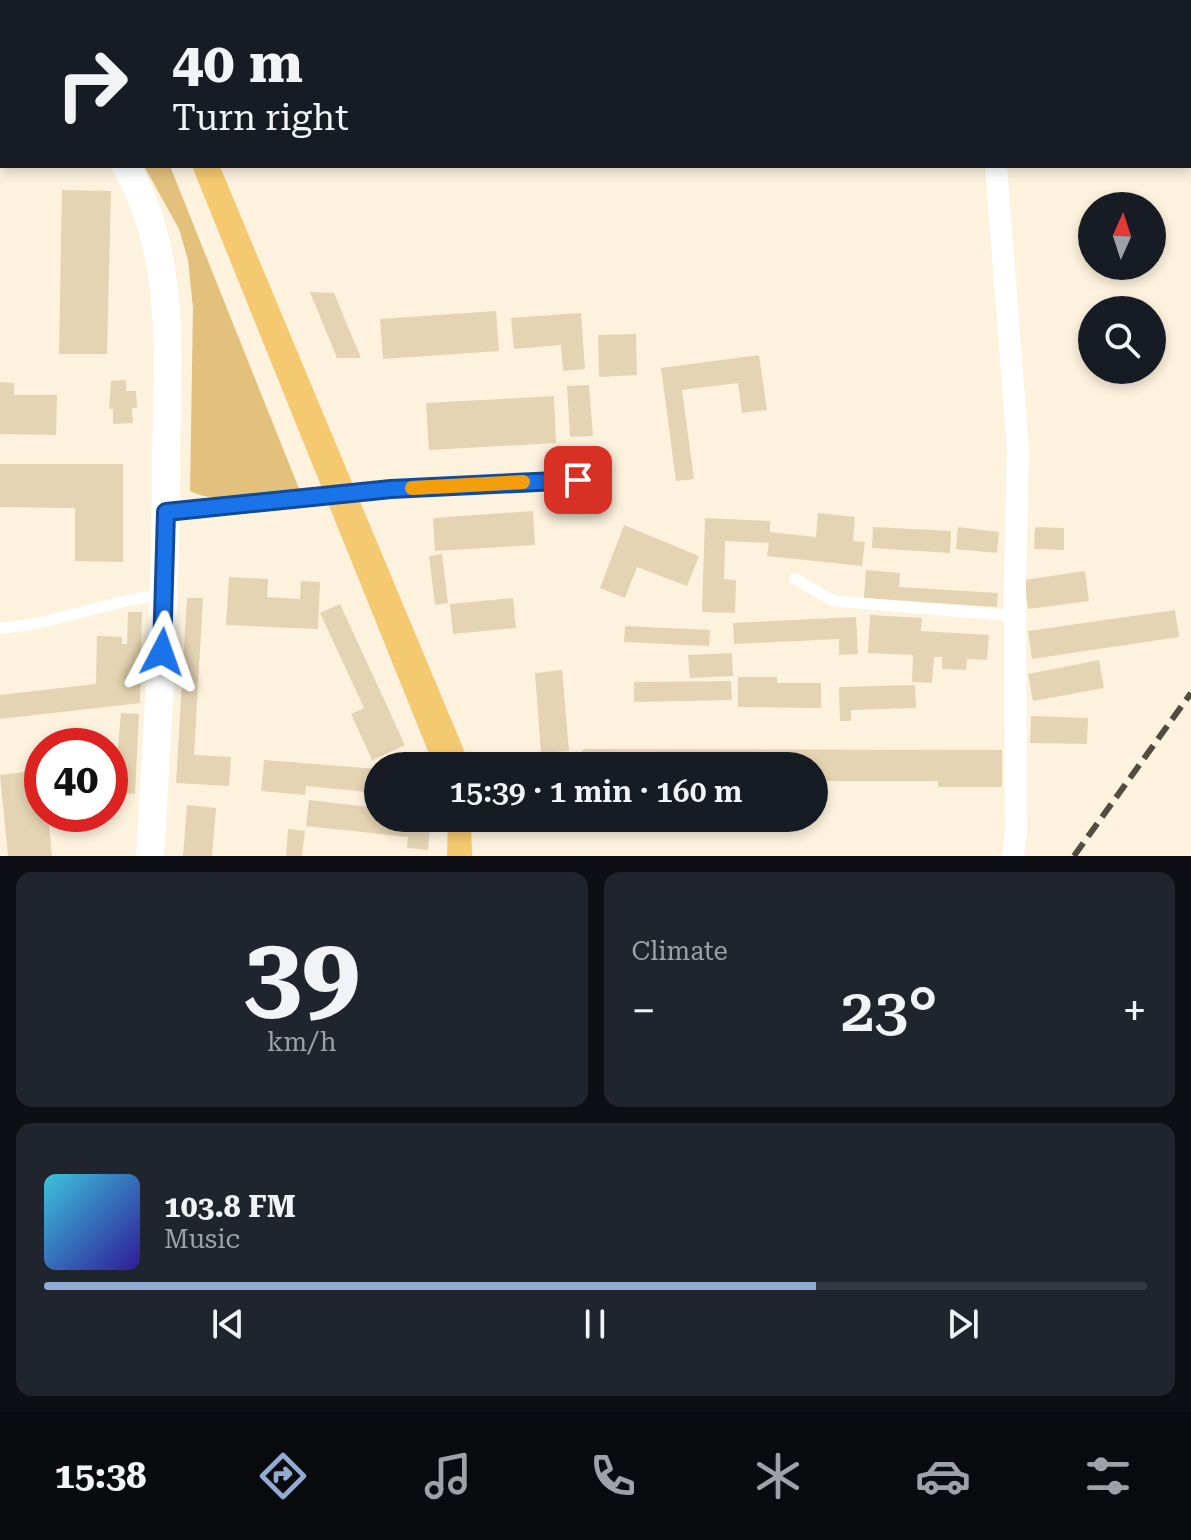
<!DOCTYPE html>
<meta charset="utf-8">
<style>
body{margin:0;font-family:"Roboto Serif",serif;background:#20242c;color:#f1f3f6;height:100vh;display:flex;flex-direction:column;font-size:30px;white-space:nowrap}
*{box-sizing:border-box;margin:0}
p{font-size:26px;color:#9ea1a6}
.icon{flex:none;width:44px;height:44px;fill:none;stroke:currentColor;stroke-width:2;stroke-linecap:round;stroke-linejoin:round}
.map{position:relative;height:856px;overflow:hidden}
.details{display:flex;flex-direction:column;gap:16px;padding:16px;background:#0d0f14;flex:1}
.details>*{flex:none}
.guide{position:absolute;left:0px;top:0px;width:1192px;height:168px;box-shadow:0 4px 12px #0003;background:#171b24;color:#f1f3f6;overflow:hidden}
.needle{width:52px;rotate:3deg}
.tools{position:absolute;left:1078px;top:192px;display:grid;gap:16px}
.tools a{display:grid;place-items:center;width:88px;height:88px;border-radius:50%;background:#171b24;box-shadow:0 4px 12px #0003;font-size:40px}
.speed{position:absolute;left:24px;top:728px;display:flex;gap:16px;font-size:40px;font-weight:700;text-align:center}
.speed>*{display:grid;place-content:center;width:104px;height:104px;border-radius:50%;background:#171b24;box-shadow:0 4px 12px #0003;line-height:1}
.speed .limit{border:12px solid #d22;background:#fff;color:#111}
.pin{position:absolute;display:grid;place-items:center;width:68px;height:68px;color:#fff;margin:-34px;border-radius:16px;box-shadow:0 4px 12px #0006}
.me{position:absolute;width:88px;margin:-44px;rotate:4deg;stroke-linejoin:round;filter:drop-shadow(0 0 6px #0008)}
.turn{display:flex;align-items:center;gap:28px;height:168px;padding:0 40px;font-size:36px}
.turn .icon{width:104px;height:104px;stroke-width:2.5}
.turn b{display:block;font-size:56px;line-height:68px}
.big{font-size:60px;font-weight:600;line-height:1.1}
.details .tile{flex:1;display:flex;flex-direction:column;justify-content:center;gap:12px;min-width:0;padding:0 28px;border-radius:16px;background:#20242c}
.details .dial{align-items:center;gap:0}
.dial b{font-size:104px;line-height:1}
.song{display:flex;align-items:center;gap:24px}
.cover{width:96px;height:96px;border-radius:12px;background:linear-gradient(135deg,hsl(190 70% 55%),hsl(250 70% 35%))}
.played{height:8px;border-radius:4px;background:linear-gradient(90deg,#92abd2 70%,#363941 70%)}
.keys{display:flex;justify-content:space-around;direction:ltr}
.heat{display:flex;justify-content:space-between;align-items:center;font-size:44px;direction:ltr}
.details .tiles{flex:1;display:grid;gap:16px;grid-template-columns:1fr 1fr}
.tile:last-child{grid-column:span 2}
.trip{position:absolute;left:364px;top:752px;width:464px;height:80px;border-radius:40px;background:#171b24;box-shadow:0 4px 12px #0003;font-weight:600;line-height:80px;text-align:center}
.dock{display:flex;height:128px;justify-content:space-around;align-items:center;background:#090b0e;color:#9ea1a6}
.dock .icon{width:56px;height:56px}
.dock .current{color:#92abd2}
.dock b{font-size:36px;color:#f1f3f6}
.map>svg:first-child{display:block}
</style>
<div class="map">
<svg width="1191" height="856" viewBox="0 0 1191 856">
<rect width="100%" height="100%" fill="#fcf2de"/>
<!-- green -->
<path fill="#e3c17d" d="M144 166H170L300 491C266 494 221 506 190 491L193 308 188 260 179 229Z"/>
<!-- water -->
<path fill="#f4c96f" d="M192 166H219L221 169 466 755 467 766H434Z
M448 818H471L472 856H447Z"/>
<!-- building -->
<path fill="#e5d4b3" d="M62 190 111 191 107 354H59Z
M310 292 334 293 361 358H337Z
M496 311 499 351 383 359 380 319Z
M581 313 585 369 563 371 561 345 514 349 511 318Z
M636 334 637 375 599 377 598 335Z
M759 355 767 410 742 413 738 383 682 390 694 479 676 481 661 368Z
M126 380V391H136L137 408H132L133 423 113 424V409H109L111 381Z
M0 382 14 383V395H57L56 435 0 434Z
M589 385 593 436 570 437 567 386Z
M554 396 556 443 429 450 426 403Z
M0 464H123V562L75 561V508L0 507Z
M533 511 535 545 435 551 433 518Z
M818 513 855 517 853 541 865 542 862 566 767 556 769 543 725 541 724 579 736 580 735 613 702 612 705 518 770 521V532L816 537Z
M624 525 699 556 687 586 637 567 625 598 600 588Z
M873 527 951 531 950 553 872 548Z
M958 527 999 532 997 553 956 549Z
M1035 527 1064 528V550L1034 549Z
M442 554 448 603 435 605 429 556Z
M866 570 900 573 899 587 998 593 997 607 864 598Z
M1085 571 1089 601 1028 609 1024 580Z
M229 577 268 579 267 597 300 599 301 581 320 582 318 629 226 625Z
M187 598H203L194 755 231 757 229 786 176 783Z
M513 598 516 628 453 634 450 604Z
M340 604 405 745 372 760 351 714 364 708 320 613Z
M1175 610 1179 637 1032 659 1028 631Z
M128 612H142L140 703 0 719V695L96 684 97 636 122 637V644H127Z
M870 615 922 618 921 631 989 635 987 660 967 659 966 670 942 669V657H934L932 683 912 682 913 655 868 653Z
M856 617 858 654 839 655V639L734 644 733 623Z
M625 626 710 630 709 646 624 642Z
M732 653 733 676 690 678 688 655Z
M1099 660 1104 688 1033 701 1028 674Z
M562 670 569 751 541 753 535 673Z
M738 677H777V683H821V708L738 707Z
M731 681 732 700 634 702V682Z
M915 685 916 708 851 710V721H840L839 687Z
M121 713 139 714 135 794 114 793Z
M1031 716 1088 718 1087 744 1030 743Z
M584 749 1002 750V787H938V781H814V766H573V760Z
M264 760 378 769V793L306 786 305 795 261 791Z
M42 770V814H48L52 856H8L0 775Z
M309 800 378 808V818H431L428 850 407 848 408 837 306 826Z
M187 805 216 808 212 856H183Z
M288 829 305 831 302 856H286Z"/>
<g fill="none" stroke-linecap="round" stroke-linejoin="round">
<!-- service -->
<path stroke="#fff" stroke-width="11" d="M167 512 391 489 578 480
M795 579 834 601 1015 616
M0 628C55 625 106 601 161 595"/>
<!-- minor -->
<path stroke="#fff" stroke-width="22" d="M990 0 991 2
M996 166 1018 449 1015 583 1016 831 1013 856"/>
<!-- tertiary -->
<path stroke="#fff" stroke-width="28" d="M25 0 27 2
M126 166C178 257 167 361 166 462 166 594 158 725 150 856"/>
<!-- rail -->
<path stroke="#534b3f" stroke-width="6" stroke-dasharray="16 8" stroke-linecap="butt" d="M1074 856 1191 693"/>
</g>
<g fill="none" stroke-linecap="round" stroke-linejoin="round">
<!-- route casing -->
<g stroke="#114b97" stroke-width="20">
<path id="route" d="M162 652 166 512 391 489 578 480"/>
</g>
<!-- route -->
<use href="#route" stroke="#1a73e8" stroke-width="14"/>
<!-- slow -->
<path stroke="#f59e0b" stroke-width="14" d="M412 488 523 482"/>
</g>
</svg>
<div class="tools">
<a><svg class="needle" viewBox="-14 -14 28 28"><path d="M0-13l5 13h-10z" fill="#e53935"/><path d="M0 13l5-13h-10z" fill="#9ea1a6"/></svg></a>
<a><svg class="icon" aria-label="search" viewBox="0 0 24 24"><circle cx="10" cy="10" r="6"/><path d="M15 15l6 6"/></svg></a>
</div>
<div class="speed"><div class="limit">40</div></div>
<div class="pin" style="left:578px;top:480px;background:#d93025"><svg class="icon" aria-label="arrive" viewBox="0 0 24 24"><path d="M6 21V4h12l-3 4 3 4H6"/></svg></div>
<svg class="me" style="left:162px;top:652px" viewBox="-20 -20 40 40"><path d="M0-17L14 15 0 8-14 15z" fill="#1a73e8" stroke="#fff" stroke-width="4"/></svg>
<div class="trip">15:39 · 1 min · 160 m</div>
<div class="guide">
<div class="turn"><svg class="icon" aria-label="right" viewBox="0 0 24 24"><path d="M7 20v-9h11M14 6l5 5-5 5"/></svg><div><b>40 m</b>Turn right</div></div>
</div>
</div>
<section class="details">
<div class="tiles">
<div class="tile dial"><b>39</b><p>km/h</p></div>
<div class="tile"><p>Climate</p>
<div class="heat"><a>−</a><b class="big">23°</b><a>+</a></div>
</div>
<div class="tile">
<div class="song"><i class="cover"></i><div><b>103.8 FM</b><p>Music</p></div></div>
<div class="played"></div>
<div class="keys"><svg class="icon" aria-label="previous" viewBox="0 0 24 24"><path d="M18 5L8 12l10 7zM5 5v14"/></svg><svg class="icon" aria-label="pause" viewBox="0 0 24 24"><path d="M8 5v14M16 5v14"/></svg><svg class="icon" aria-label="next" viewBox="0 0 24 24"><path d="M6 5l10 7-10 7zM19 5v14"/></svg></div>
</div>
</div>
</section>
<nav class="dock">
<b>15:38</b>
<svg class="icon current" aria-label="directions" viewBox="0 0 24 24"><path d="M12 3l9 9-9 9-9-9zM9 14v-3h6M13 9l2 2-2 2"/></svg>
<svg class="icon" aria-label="music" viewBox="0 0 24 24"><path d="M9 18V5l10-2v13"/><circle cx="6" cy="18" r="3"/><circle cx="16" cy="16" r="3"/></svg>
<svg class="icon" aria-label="phone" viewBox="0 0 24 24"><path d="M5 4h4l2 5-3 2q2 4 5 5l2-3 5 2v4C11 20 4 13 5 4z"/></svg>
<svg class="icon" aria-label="climate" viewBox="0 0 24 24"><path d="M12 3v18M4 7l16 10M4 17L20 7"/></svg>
<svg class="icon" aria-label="car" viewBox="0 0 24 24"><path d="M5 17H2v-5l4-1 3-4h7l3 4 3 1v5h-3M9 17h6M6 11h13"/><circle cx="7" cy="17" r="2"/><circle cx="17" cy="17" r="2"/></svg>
<svg class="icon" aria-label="filters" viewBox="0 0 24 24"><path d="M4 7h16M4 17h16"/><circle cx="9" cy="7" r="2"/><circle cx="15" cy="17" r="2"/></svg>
</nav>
